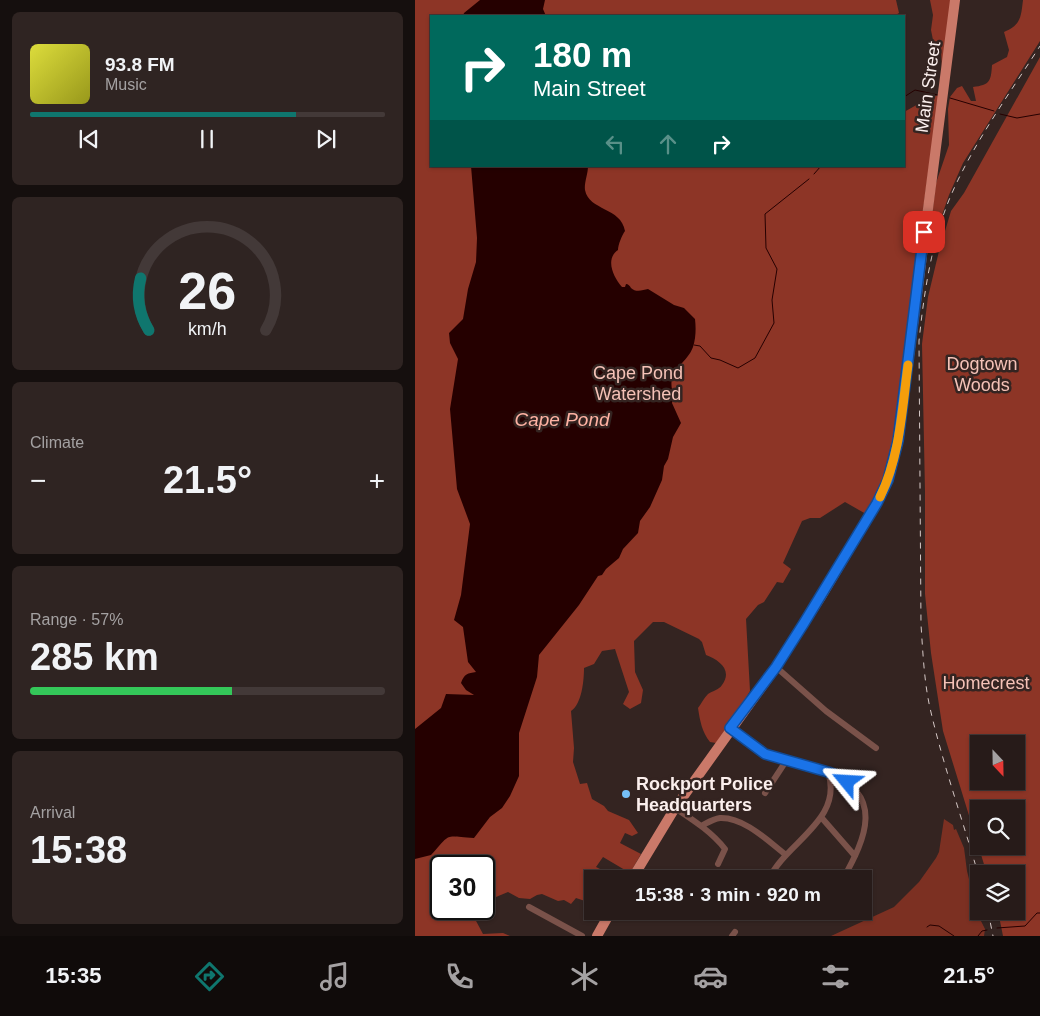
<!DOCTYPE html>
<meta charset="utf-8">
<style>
body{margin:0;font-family:Arial,sans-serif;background:#2f2422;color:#f1f3f6;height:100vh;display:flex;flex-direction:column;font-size:19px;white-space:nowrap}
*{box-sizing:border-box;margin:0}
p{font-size:16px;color:#a4a1a2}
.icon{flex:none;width:28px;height:28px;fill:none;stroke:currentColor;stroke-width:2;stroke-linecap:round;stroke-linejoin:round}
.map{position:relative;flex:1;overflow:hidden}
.details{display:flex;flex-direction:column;gap:12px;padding:12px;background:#150f0e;width:415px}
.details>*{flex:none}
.hud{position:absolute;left:15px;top:15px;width:475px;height:152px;border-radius:0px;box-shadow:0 1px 4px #0004,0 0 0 1px #433938;background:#00695c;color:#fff;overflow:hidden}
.needle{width:32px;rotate:158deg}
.buttons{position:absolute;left:555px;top:735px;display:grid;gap:10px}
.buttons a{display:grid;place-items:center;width:55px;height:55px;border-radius:0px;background:#271b19;box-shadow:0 1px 4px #0004,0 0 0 1px #433938;font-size:25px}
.speed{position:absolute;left:15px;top:855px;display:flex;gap:10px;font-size:25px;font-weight:700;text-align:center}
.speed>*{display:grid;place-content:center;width:65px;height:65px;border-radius:50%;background:#271b19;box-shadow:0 1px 4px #0004,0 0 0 1px #433938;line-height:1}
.speed .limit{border:2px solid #111;border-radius:8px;background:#fff;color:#111}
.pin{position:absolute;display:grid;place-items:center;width:42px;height:42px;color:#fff;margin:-21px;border-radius:10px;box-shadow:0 2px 8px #0006}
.me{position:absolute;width:55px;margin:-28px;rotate:297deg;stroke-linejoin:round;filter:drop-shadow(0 0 4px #0008)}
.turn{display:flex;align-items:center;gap:18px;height:105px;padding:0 20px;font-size:22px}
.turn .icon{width:65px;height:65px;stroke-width:2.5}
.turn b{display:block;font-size:35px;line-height:42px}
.lanes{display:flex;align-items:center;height:48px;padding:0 20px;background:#0003;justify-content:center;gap:25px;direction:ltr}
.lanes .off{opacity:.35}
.big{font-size:38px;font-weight:600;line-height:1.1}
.details .widget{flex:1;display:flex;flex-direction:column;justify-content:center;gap:8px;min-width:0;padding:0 18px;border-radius:8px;background:#2f2422}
.details .dial{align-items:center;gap:0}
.dial svg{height:130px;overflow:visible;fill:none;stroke:#433938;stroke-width:7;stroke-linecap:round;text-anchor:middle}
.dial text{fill:#f1f3f6;stroke:none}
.song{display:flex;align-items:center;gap:15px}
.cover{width:60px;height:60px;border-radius:8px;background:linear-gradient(135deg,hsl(60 70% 55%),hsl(60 70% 35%))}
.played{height:5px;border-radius:2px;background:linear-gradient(90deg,#0f766e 75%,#433938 75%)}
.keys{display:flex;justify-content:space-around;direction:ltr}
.heat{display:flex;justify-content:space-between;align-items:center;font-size:28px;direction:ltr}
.charge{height:8px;border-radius:4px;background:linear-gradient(90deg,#34c759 57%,#433938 0)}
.trip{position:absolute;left:169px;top:870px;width:288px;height:50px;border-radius:0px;background:#271b19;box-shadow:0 1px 4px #0004,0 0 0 1px #433938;font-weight:600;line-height:50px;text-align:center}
.dock{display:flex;height:80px;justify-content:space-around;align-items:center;background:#100b0a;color:#a4a1a2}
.dock .icon{width:35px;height:35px}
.dock .active{color:#0f766e}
.dock b{font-size:22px;color:#f1f3f6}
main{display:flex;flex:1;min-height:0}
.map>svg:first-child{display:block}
</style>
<main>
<section class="details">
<div class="widget">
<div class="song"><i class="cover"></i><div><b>93.8 FM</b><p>Music</p></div></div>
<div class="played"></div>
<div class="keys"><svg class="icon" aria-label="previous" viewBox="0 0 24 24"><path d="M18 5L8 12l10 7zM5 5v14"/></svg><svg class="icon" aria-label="pause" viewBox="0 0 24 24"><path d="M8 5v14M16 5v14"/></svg><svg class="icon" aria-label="next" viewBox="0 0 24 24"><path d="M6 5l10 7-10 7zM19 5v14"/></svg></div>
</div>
<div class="widget dial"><svg viewBox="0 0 100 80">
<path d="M14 69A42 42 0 1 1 86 69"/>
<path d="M14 69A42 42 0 0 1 9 37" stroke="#0f766e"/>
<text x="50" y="56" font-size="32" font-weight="700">26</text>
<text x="50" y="72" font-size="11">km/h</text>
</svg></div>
<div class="widget"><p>Climate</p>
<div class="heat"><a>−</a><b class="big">21.5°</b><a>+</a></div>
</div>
<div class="widget"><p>Range · 57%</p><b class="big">285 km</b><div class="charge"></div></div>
<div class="widget"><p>Arrival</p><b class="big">15:38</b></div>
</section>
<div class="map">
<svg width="625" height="936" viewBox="0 0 625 936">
<rect width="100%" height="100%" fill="#342421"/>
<!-- green -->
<path fill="#7c3022" d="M529 819 538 825 539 830 541 829 549 848 552 871 563 915 570 929 569 936H416L479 907 504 882 521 858 524 852Z"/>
<!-- forest -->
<path fill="#8d3526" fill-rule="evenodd" d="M0 0H481L484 13 479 16H16V166H489V112L514 98 524 95 498 282 477 454 466 486 451 514 430 502 405 518H395L387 521 368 563 376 569 368 583 362 582 349 602 343 605 331 619 335 691 319 718 301 743 295 742C287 732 285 721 283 708 286 704 289 698 293 694 297 691 304 690 307 685 318 670 304 660 291 655L287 642 284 639 249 622H238L219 641 220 672 228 690 226 703 215 709 208 704 214 692 200 649 187 651 179 664 169 668C169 680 167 704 156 711L159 748 158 762 165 784 172 783 177 799 189 806 193 811 214 820 223 833 217 836 210 833 205 843 226 854 215 873 188 857 181 867 189 871 185 879H178L177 883 170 901 161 898 156 904 149 900 143 901 127 894 122 895 115 899 104 898 93 892 69 902V866H26V909H64L60 919 68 934 88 933 95 936H0Z
M515 0H537L527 69 526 51 518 40 516 30 518 15Z
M608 0H625V41L548 163 534 195 518 241 514 240 521 183 534 145 533 109 535 97 542 88 547 86 556 101H561L558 87C575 85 576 81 577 65L592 57 594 50 589 32C606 25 606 17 608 0Z
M625 57V936H588L583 911H601V874H572L528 731 516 653 510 594V492L507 344 513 297 524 251 536 211 549 193ZM564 744H601V781H564ZM564 809H601V846H564Z"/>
<!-- water -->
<path fill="#250000" d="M65 0H130L128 9 131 16H48L49 13Z
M56 166H173C173 174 169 183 170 190 174 211 206 207 210 231 207 235 203 245 203 250 190 259 198 277 207 287H210L211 284C213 284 215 286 216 288 221 293 228 290 233 289L259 305 269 308 280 319C281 327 281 338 278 347 271 366 249 370 259 396L257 403 266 423 258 437 253 459 249 466 247 480 235 507 225 521 223 533 208 549 204 558 191 569 187 575 183 576 164 605 124 655 122 677 104 733V776L95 796 87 808 75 817 59 838C28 836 37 832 16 855L0 859V729L26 708 31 694 59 695 51 690 46 683C49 674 53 673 61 672L53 662 48 627 39 620 46 595 55 524 42 489 35 409 43 359 35 343 34 333 48 319 53 289 61 262 62 238Z"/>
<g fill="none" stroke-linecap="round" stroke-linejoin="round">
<!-- stream -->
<path stroke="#250000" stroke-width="1" d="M489 97 500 90 523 95
M535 98 579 111
M585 114 602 118 625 114
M399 174 406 166
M279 345 285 346 296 358 305 360 323 368 340 358 359 323 357 300 362 269 351 248 350 214 394 179
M512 927 515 925 524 926 539 936
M582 928 610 926 622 913H625
M563 936 567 931 572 930"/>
<!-- street -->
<path stroke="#7a524a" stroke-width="6" d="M361 667 411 711 461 748
M315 728 350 754 413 772
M350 793 371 761
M260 808C278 820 297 832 310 849L303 864
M406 817 440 856
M286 826C292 823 298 819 305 818 329 817 353 841 371 855
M354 879C371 842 429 820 413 772 470 795 451 838 428 879
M114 907 167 936
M317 936 320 932"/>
<!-- primary -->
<path stroke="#ca7969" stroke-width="10" d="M217 879 260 808 361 667 407 595 462 503 473 480 483 441 540 0
M182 936 196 911"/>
<!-- rail -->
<path stroke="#d5c8c6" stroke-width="1" stroke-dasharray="6 6" stroke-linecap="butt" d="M564 877C548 821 528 765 515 708 509 681 508 653 506 625L504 341C509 293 516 245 534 200 557 145 593 96 625 46
M573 911 578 936"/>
</g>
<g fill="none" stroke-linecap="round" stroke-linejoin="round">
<!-- route casing -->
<g stroke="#114b97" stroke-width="12">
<path id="route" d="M432 782 424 776 413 772 350 754 315 728 361 667 389 623 462 503 473 480 483 441 509 232"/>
</g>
<!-- route -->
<use href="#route" stroke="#1a73e8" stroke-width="9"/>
<!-- slow -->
<path stroke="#f59e0b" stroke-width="9" d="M465 497C485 456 487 410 493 365"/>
</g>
<!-- markers -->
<circle fill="#76c0f7" stroke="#342421" stroke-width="2" cx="211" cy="794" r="5"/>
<g text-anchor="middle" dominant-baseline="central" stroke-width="5" stroke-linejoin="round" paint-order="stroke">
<!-- street labels -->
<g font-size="18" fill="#fbefed" stroke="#342421">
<text transform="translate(513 87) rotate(-82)">Main Street</text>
</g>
<!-- park labels -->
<g font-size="18" fill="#f5c2b7" stroke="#342421">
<text x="567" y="364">Dogtown<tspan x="567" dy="21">Woods</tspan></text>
<text x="223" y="373">Cape Pond<tspan x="223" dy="21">Watershed</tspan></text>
<text x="571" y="683">Homecrest</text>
</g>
<!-- poi labels -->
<g font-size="18" font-weight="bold" fill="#fbefed" stroke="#342421" text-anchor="start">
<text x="221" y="784">Rockport Police<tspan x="221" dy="21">Headquarters</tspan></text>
</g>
<!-- water labels -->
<g font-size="19" font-style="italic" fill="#feb2a3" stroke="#342421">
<text x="147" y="419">Cape Pond</text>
</g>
</g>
</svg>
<div class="buttons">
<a><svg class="needle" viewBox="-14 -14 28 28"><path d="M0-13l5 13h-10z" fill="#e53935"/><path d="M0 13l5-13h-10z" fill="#a4a1a2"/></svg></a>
<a><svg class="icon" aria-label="search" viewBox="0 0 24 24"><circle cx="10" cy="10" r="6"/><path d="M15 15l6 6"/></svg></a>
<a><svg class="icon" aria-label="layers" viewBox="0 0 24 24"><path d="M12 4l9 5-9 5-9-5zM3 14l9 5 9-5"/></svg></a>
</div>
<div class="speed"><div class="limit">30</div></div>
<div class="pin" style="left:509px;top:232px;background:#d93025"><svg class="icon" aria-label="arrive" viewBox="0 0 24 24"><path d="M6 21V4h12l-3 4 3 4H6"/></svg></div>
<svg class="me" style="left:432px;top:782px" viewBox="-20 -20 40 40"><path d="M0-17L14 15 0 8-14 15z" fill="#1a73e8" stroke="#fff" stroke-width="4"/></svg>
<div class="trip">15:38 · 3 min · 920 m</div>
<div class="hud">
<div class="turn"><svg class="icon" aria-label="right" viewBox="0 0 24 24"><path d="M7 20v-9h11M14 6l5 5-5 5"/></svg><div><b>180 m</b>Main Street</div></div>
<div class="lanes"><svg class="icon off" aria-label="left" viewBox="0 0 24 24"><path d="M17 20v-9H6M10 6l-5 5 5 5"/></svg><svg class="icon off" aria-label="ahead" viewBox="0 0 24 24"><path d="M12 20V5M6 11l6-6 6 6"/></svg><svg class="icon" aria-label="right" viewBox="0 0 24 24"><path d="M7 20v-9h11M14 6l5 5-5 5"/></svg></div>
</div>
</div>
</main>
<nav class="dock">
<b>15:35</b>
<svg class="icon active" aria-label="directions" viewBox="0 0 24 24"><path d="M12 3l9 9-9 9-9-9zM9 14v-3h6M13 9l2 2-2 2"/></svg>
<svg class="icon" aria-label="music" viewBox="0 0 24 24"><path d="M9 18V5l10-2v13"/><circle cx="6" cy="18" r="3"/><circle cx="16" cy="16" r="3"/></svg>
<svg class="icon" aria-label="phone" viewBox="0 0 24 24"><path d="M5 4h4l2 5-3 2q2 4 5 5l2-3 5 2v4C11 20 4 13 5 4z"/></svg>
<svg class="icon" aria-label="climate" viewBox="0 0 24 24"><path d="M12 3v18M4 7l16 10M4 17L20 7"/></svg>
<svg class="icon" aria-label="car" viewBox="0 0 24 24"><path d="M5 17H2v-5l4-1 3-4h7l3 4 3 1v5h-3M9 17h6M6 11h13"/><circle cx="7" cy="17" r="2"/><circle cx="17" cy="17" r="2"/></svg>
<svg class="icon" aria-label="filters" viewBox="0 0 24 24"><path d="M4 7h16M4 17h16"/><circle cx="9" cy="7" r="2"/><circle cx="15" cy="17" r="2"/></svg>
<b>21.5°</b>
</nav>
